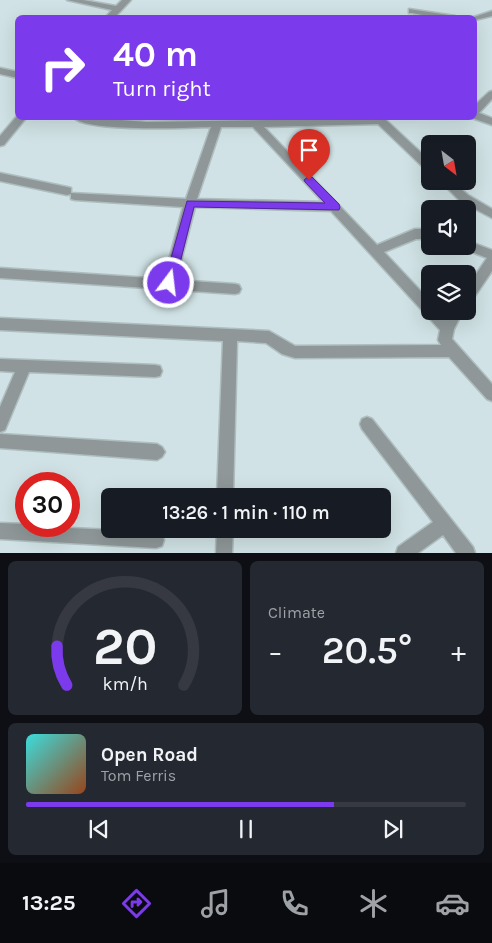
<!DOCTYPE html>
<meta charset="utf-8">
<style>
body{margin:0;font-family:Karla,sans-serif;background:#242831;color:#f1f3f6;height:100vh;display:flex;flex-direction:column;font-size:19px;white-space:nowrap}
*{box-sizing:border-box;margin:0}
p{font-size:16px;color:#9ea1a6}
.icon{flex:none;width:28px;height:28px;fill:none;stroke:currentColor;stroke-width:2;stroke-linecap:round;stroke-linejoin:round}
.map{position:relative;height:553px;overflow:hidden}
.details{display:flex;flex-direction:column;gap:8px;padding:8px;background:#0d0f14;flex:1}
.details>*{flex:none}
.hud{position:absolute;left:15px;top:15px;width:462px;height:105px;border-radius:8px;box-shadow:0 5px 20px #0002;background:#7c3aed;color:#fff;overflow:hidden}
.needle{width:32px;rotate:149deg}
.controls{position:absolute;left:421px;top:135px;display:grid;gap:10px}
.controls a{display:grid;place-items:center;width:55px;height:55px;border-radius:8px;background:#171b24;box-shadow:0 5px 20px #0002;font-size:25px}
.speed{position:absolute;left:15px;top:472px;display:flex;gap:10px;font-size:25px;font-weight:700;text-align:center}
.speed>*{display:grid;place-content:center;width:65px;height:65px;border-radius:50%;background:#171b24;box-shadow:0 5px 20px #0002;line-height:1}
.speed .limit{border:8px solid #d22;background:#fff;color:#111}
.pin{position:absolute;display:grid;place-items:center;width:42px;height:42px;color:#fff;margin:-51px -21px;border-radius:50% 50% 50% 0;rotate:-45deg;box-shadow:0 0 5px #0007}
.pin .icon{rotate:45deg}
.me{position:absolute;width:55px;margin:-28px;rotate:15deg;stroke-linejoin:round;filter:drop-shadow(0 0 4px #0008)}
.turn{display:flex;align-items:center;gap:18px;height:105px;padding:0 15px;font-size:22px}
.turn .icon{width:65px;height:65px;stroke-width:2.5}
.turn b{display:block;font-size:35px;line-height:42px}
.big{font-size:38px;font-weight:600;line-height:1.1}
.details .tile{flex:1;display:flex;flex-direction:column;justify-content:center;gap:8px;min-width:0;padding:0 18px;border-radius:8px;background:#242831}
.details .dial{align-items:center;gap:0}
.dial svg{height:130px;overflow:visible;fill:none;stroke:#363941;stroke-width:7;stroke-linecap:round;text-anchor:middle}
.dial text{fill:#f1f3f6;stroke:none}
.song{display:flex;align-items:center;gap:15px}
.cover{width:60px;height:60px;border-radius:8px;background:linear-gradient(135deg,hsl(180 70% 55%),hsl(20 70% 35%))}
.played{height:5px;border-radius:2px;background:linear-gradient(90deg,#7c3aed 70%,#363941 70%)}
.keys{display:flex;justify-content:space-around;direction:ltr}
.heat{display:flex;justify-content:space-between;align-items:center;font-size:28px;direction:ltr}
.details .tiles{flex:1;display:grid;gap:8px;grid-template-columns:1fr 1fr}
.tile:last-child{grid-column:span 2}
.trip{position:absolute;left:101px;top:488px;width:290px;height:50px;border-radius:8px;background:#171b24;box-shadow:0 5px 20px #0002;font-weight:600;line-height:50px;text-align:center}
.tabs{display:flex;height:80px;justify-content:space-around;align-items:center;background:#090b0e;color:#9ea1a6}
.tabs .icon{width:35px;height:35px}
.tabs .on{color:#7c3aed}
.tabs b{font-size:22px;color:#f1f3f6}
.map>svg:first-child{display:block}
</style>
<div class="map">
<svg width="492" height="553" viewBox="0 0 492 553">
<rect width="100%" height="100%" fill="#d0e2e5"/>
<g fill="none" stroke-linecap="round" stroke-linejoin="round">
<!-- minor casing -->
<g stroke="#aebec0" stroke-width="3">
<path id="minor" d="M67 0H83L116 6 122 0H131L114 18H105L112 10Z
M409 9 455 16 459 18H437L412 13H409Z
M492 11V16L475 20V18H471Z
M0 68 18 72V78L0 74Z
M492 91V99L479 113 492 118V125L472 118H475V105L489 92Z
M17 116 18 118H26L4 145 0 146V136Z
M74 118H95L147 122 388 118 386 120 430 161V171L426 170 378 124 264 127 377 245 415 229H430V239H416L384 252 430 301V311H440L446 318 450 311H463L454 329 452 339 492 384V401L487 399 449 357 295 358 282 354 266 343 237 341 233 496H217L223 341 0 330V318L269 331 295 346 441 345 438 340 440 330 331 211 195 207 176 280 235 284 239 285 241 289 239 293 235 294 0 278V268L164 279 183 207 75 200 71 199V194L67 195 0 181V173L67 187 71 188V193L186 199 211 127C187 128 88 132 74 118ZM221 127H253L323 202 197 199Z
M440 181H452L468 195 492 209V218L460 201Z
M468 241 492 250V271L473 299 468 300V286L487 258 464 249 462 246H468Z
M0 359 155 365 160 366 162 371 160 376 155 377 29 372 5 430 0 432V407L15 372 0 371Z
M367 417 372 419 473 547 475 553H456L443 535 418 553H396L398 547 433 522 362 429 360 424 362 419Z
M0 434 157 444 162 447 165 452 162 457 157 460 0 448Z
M0 523 26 524V526L156 532 162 534 164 540 162 546 156 548 0 539Z
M217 529H233L232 553H216Z"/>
</g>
<!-- minor -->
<use href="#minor" fill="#8f9798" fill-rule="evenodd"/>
</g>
<!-- route -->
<path fill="#7c3aed" stroke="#51269a" d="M309 176 312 177 339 204 340 207 339 210 194 207 175 283 173 287H165L164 283 187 201 325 203 305 182 304 180Z"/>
</svg>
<div class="controls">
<a><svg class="needle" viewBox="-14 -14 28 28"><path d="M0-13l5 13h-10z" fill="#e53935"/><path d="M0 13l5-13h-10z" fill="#9ea1a6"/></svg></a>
<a><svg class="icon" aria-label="sound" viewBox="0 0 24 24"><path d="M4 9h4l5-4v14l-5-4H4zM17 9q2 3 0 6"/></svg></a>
<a><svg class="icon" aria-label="layers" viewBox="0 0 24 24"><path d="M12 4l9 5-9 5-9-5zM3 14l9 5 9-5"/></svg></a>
</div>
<div class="speed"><div class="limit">30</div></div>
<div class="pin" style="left:309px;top:180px;background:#d93025"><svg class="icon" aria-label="arrive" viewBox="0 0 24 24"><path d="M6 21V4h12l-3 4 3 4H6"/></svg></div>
<svg class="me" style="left:169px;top:283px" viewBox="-20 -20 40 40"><circle r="17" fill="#7c3aed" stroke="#fff" stroke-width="3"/><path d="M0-11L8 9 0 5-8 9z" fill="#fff"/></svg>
<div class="trip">13:26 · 1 min · 110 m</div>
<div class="hud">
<div class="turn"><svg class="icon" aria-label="right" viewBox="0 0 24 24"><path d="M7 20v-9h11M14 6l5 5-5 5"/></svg><div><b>40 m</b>Turn right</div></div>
</div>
</div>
<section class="details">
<div class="tiles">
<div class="tile dial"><svg viewBox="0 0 100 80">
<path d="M14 69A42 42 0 1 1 86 69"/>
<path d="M14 69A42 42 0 0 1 8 45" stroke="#7c3aed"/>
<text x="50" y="56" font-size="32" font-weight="700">20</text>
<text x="50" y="72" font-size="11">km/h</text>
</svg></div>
<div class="tile"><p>Climate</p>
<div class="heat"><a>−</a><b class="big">20.5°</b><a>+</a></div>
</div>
<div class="tile">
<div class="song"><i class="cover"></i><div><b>Open Road</b><p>Tom Ferris</p></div></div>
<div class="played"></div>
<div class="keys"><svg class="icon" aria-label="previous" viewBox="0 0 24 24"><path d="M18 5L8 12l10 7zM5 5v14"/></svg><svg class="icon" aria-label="pause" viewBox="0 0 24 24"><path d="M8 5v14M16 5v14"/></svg><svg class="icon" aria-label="next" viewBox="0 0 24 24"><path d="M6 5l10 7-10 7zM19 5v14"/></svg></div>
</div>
</div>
</section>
<nav class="tabs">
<b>13:25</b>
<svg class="icon on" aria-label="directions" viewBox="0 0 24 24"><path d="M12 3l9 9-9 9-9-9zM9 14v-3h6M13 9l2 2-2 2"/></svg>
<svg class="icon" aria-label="music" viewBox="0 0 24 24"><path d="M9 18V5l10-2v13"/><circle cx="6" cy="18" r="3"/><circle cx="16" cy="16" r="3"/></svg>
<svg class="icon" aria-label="phone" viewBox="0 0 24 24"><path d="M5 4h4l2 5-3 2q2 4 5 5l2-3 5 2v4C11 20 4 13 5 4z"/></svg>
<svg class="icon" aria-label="climate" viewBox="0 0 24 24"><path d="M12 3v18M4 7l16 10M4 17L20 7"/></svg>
<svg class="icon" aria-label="car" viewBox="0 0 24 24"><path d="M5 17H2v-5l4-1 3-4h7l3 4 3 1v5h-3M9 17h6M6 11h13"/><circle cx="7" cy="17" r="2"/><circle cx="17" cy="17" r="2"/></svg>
</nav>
